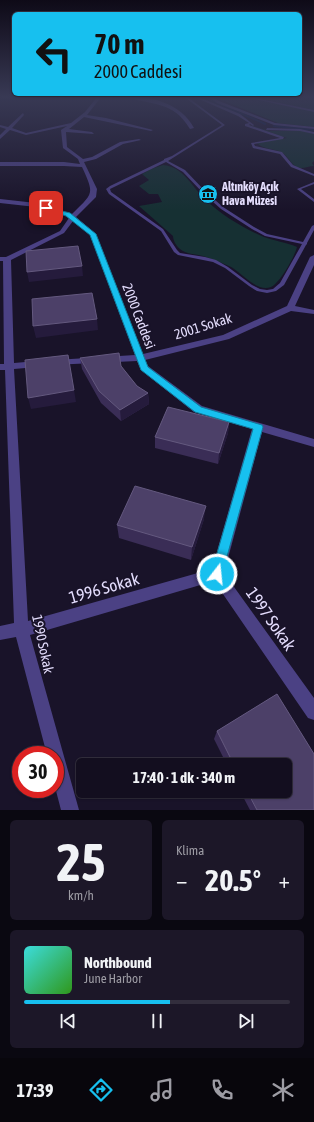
<!DOCTYPE html>
<html lang="tr">
<meta charset="utf-8">
<style>
body{margin:0;font-family:"Asap Condensed",sans-serif;background:#1c1728;color:#f1f3f6;height:100vh;display:flex;flex-direction:column;font-size:15px;white-space:nowrap}
*{box-sizing:border-box;margin:0}
p{font-size:13px;color:#9d9ca4}
.icon{flex:none;width:22px;height:22px;fill:none;stroke:currentColor;stroke-width:2;stroke-linecap:round;stroke-linejoin:round}
.map{position:relative;height:810px;overflow:hidden}
.drawer{display:flex;flex-direction:column;gap:10px;padding:10px;background:#0a0811;flex:1}
.drawer>*{flex:none}
.hud{position:absolute;left:12px;top:12px;width:290px;height:84px;border-radius:6px;box-shadow:0 1px 3px #0004,0 0 0 1px #322e3d;background:#17c0ef;color:#111;overflow:hidden}
.speed{position:absolute;left:12px;top:746px;display:flex;gap:8px;font-size:20px;font-weight:700;text-align:center}
.speed>*{display:grid;place-content:center;width:52px;height:52px;border-radius:50%;background:#130e1f;box-shadow:0 1px 3px #0004,0 0 0 1px #322e3d;line-height:1}
.speed .limit{border:6px solid #d22;background:#fff;color:#111}
.pin{position:absolute;display:grid;place-items:center;width:34px;height:34px;color:#fff;margin:-17px;border-radius:8px;box-shadow:0 2px 6px #0006}
.me{position:absolute;width:44px;margin:-22px;rotate:16deg;stroke-linejoin:round;filter:drop-shadow(0 0 3px #0008)}
.turn{display:flex;align-items:center;gap:14px;height:84px;padding:0 16px;font-size:18px}
.turn .icon{width:52px;height:52px;stroke-width:2.5}
.turn b{display:block;font-size:28px;line-height:34px}
.big{font-size:30px;font-weight:700;line-height:1.1}
.drawer .widget{flex:1;display:flex;flex-direction:column;justify-content:center;gap:6px;min-width:0;padding:0 14px;border-radius:6px;background:#1c1728}
.drawer .dial{align-items:center;gap:0}
.dial b{font-size:52px;line-height:1}
.song{display:flex;align-items:center;gap:12px}
.cover{width:48px;height:48px;border-radius:6px;background:linear-gradient(135deg,hsl(180 70% 55%),hsl(110 70% 35%))}
.played{height:4px;border-radius:2px;background:linear-gradient(90deg,#17c0ef 55%,#322e3d 55%)}
.keys{display:flex;justify-content:space-around;direction:ltr}
.heat{display:flex;justify-content:space-between;align-items:center;font-size:22px;direction:ltr}
.drawer .tiles{flex:1;display:grid;gap:10px;grid-template-columns:1fr 1fr}
.widget:last-child{grid-column:span 2}
.trip{position:absolute;left:76px;top:758px;width:216px;height:40px;border-radius:6px;background:#130e1f;box-shadow:0 1px 3px #0004,0 0 0 1px #322e3d;font-weight:700;line-height:40px;text-align:center}
.tab-bar{display:flex;height:64px;justify-content:space-around;align-items:center;background:#08060c;color:#9d9ca4}
.tab-bar .icon{width:28px;height:28px}
.tab-bar .on{color:#17c0ef}
.tab-bar b{font-size:18px;color:#f1f3f6}
.map>svg:first-child{display:block}
</style>
<div class="map">
<svg width="314" height="810" viewBox="0 0 314 810">
<rect width="100%" height="100%" fill="#191329"/>
<!-- green -->
<path fill="#163033" d="M212 96H237L314 111V127L278 123Z
M247 96H285L304 102 299 100V96H314V110Z
M249 125 270 131H302L314 134V161L312 163 314 166C310 166 305 168 301 168 292 168 289 156 281 152 273 148 264 150 257 143L287 138Z
M163 165C184 167 191 186 205 199 221 215 243 228 264 237 274 241 286 242 297 247 295 256 280 283 271 287 256 293 241 271 229 266 220 262 212 259 203 256 195 254 186 254 180 249 176 246 173 240 173 236L139 206 162 202 158 194H149L139 186 149 180 142 174 151 169Z"/>
<g fill="none" stroke-linecap="round" stroke-linejoin="round">
<!-- stream -->
<path stroke="#0f1d46" stroke-width="2" d="M203 96C223 107 244 114 265 124
M274 126 314 130"/>
<!-- service -->
<path fill="#4b4184" fill-rule="evenodd" d="M183 96H186L225 125 168 161 185 170 205 191 223 207 254 227 267 234 303 242 312 226 314 225V230L307 243V244L306 245 284 285 276 291 267 293 257 291 249 286 225 268 213 262 178 255 174 252 161 231 109 194 106 189 110 186 164 160V159L172 156 222 125ZM166 162 183 172 203 193 221 209 252 229 265 236 302 244 280 283 273 289 267 290 260 289 252 285 228 267 216 260 205 257 180 253 177 250 163 229 111 192 110 189 112 188Z
M192 96H196L240 114 254 125 253 126 250 124 249 125 284 137 283 139 254 144 255 146 282 152 293 165 314 174V176L291 167 280 154 253 148 251 143 280 138 245 126V124L249 123 238 116Z
M207 96H210L219 101 275 123 314 127V129L274 125 217 103Z
M240 96H246L314 110V112Z
M267 128 300 129 314 132V134L300 131 266 130Z
M314 182V184L301 189 314 199V202L297 189Z"/>
<!-- minor -->
<path fill="#4b4184" fill-rule="evenodd" d="M98 96H102L87 115 106 118 153 130 151 131 84 117 69 129 92 132 94 134 66 132 67 147 83 159 92 157 120 142 139 139 141 140 123 144 96 159 84 162 97 189 96 197 76 217 96 234 143 354 223 335 287 306 310 257 314 255V265L295 306 314 310V314L291 311 229 339 145 360 148 366 202 406 314 439V447L262 432 224 573 314 698V720L308 718 214 581 30 635 79 810H61L55 787V755H47L16 637 0 640V626L14 623 5 370H0V364H4L3 261H0V257H6L60 231 69 218 66 215 36 207 0 203V199L36 203 72 214C93 193 95 195 82 167L64 166H0V162H64L80 164 78 159 63 148 61 130 67 126 26 135 10 130 0 139V135L6 129 0 127V125L8 127 23 113 24 115 12 128 26 133 71 123 85 112ZM73 221 90 235 135 355 55 360 50 363 52 365 137 361 141 370 194 412 252 429 212 569 28 621 14 369 37 367 42 364 37 361 14 363 11 260 64 233Z
M124 96C151 96 181 103 194 128L190 129C173 100 152 106 124 96Z"/>
</g>
<!-- wall -->
<path fill="#3a2d56" d="M80 358 121 366 137 386 148 393 149 404 121 421 101 403 82 369Z
M229 422 228 433 218 464 155 448V437Z
M204 519 191 560 119 538 117 525Z
M277 694 314 754V810H250L240 791H285V765H227L214 739 217 731Z"/>
<!-- shaded-wall -->
<path fill="#251b3c" d="M82 266 83 276 29 282 27 272Z
M97 319 98 330 36 338 33 326Z
M74 390 76 402 31 409 28 398Z
M148 393 149 404 121 421 120 410Z
M229 422 228 433 218 464 219 453Z
M206 506 204 519 191 560 192 547Z"/>
<!-- building -->
<path fill="#4c4068" stroke="#64597f" d="M78 246 82 266 27 272 26 251Z
M92 293 97 319 33 326 32 299Z
M119 353 121 366 137 386 148 393 120 410 99 391 80 358Z
M68 355 74 390 28 398 25 360Z
M168 407 229 422 219 453 155 437Z
M135 486 206 506 192 547 117 525Z
M277 694 314 754V810H257L247 791H285V765H234L217 731Z"/>
<!-- sky -->
<linearGradient id="sky" x2="0" y2="1"><stop stop-color="#0e0a17"/><stop offset="0.46" stop-color="#383954"/><stop offset="1" stop-color="#383954" stop-opacity="0"/></linearGradient>
<rect width="314" height="210" fill="url(#sky)"/>
<!-- route -->
<path fill="#17c0ef" stroke="#0f7d9b" d="M46 207 70 213 96 234 148 367 201 407 262 425 263 427 221 578 217 580 212 578 211 574 253 429 195 412 141 370 90 235 66 216 45 209V207Z"/>
<!-- icons -->
<defs>
<g id="museum-disc" transform="scale(1)"><circle r="9.5" fill="#17c0ef" stroke="#191329"/><path d="M0-6L6-3V-2H-6V-3ZM-5-1h2V3h-2ZM-1-1h2V3h-2ZM3-1h2V3H3ZM-6 4H6V6H-6Z" fill="#111"/></g>
</defs>
<g fill-rule="evenodd">
<use href="#museum-disc" x="208" y="194"/>
</g>
<g text-anchor="middle" dominant-baseline="central" stroke-width="4" stroke-linejoin="round" paint-order="stroke">
<!-- far-poi labels -->
<g font-size="12" font-weight="bold" fill="#e4ddfd" stroke="#191329" text-anchor="start">
<text x="222" y="187">Altınköy Açık<tspan x="222" dy="14">Hava Müzesi</tspan></text>
</g>
<!-- street labels -->
<g font-size="14" fill="#e4ddfd" stroke="#191329">
<text transform="translate(139 316) rotate(69)">2000 Caddesi</text>
<text transform="translate(203 326) rotate(-17)">2001 Sokak</text>
<text transform="translate(43 644) rotate(78)">1990 Sokak</text>
</g>
<!-- near-street labels -->
<g font-size="17" fill="#e4ddfd" stroke="#191329">
<text transform="translate(104 588) rotate(-16)">1996 Sokak</text>
<text transform="translate(271 619) rotate(55)">1997 Sokak</text>
</g>
</g>
</svg>
<div class="speed"><div class="limit">30</div></div>
<div class="pin" style="left:46px;top:208px;background:#d93025"><svg class="icon" aria-label="arrive" viewBox="0 0 24 24"><path d="M6 21V4h12l-3 4 3 4H6"/></svg></div>
<svg class="me" style="left:217px;top:574px" viewBox="-20 -20 40 40"><circle r="17" fill="#17c0ef" stroke="#fff" stroke-width="3"/><path d="M0-11L8 9 0 5-8 9z" fill="#fff"/></svg>
<div class="trip">17:40 · 1 dk · 340 m</div>
<div class="hud">
<div class="turn"><svg class="icon" aria-label="left" viewBox="0 0 24 24"><path d="M17 20v-9H6M10 6l-5 5 5 5"/></svg><div><b>70 m</b>2000 Caddesi</div></div>
</div>
</div>
<section class="drawer">
<div class="tiles">
<div class="widget dial"><b>25</b><p>km/h</p></div>
<div class="widget"><p>Klima</p>
<div class="heat"><a>−</a><b class="big">20.5°</b><a>+</a></div>
</div>
<div class="widget">
<div class="song"><i class="cover"></i><div><b>Northbound</b><p>June Harbor</p></div></div>
<div class="played"></div>
<div class="keys"><svg class="icon" aria-label="previous" viewBox="0 0 24 24"><path d="M18 5L8 12l10 7zM5 5v14"/></svg><svg class="icon" aria-label="pause" viewBox="0 0 24 24"><path d="M8 5v14M16 5v14"/></svg><svg class="icon" aria-label="next" viewBox="0 0 24 24"><path d="M6 5l10 7-10 7zM19 5v14"/></svg></div>
</div>
</div>
</section>
<nav class="tab-bar">
<b>17:39</b>
<svg class="icon on" aria-label="directions" viewBox="0 0 24 24"><path d="M12 3l9 9-9 9-9-9zM9 14v-3h6M13 9l2 2-2 2"/></svg>
<svg class="icon" aria-label="music" viewBox="0 0 24 24"><path d="M9 18V5l10-2v13"/><circle cx="6" cy="18" r="3"/><circle cx="16" cy="16" r="3"/></svg>
<svg class="icon" aria-label="phone" viewBox="0 0 24 24"><path d="M5 4h4l2 5-3 2q2 4 5 5l2-3 5 2v4C11 20 4 13 5 4z"/></svg>
<svg class="icon" aria-label="climate" viewBox="0 0 24 24"><path d="M12 3v18M4 7l16 10M4 17L20 7"/></svg>
</nav>
